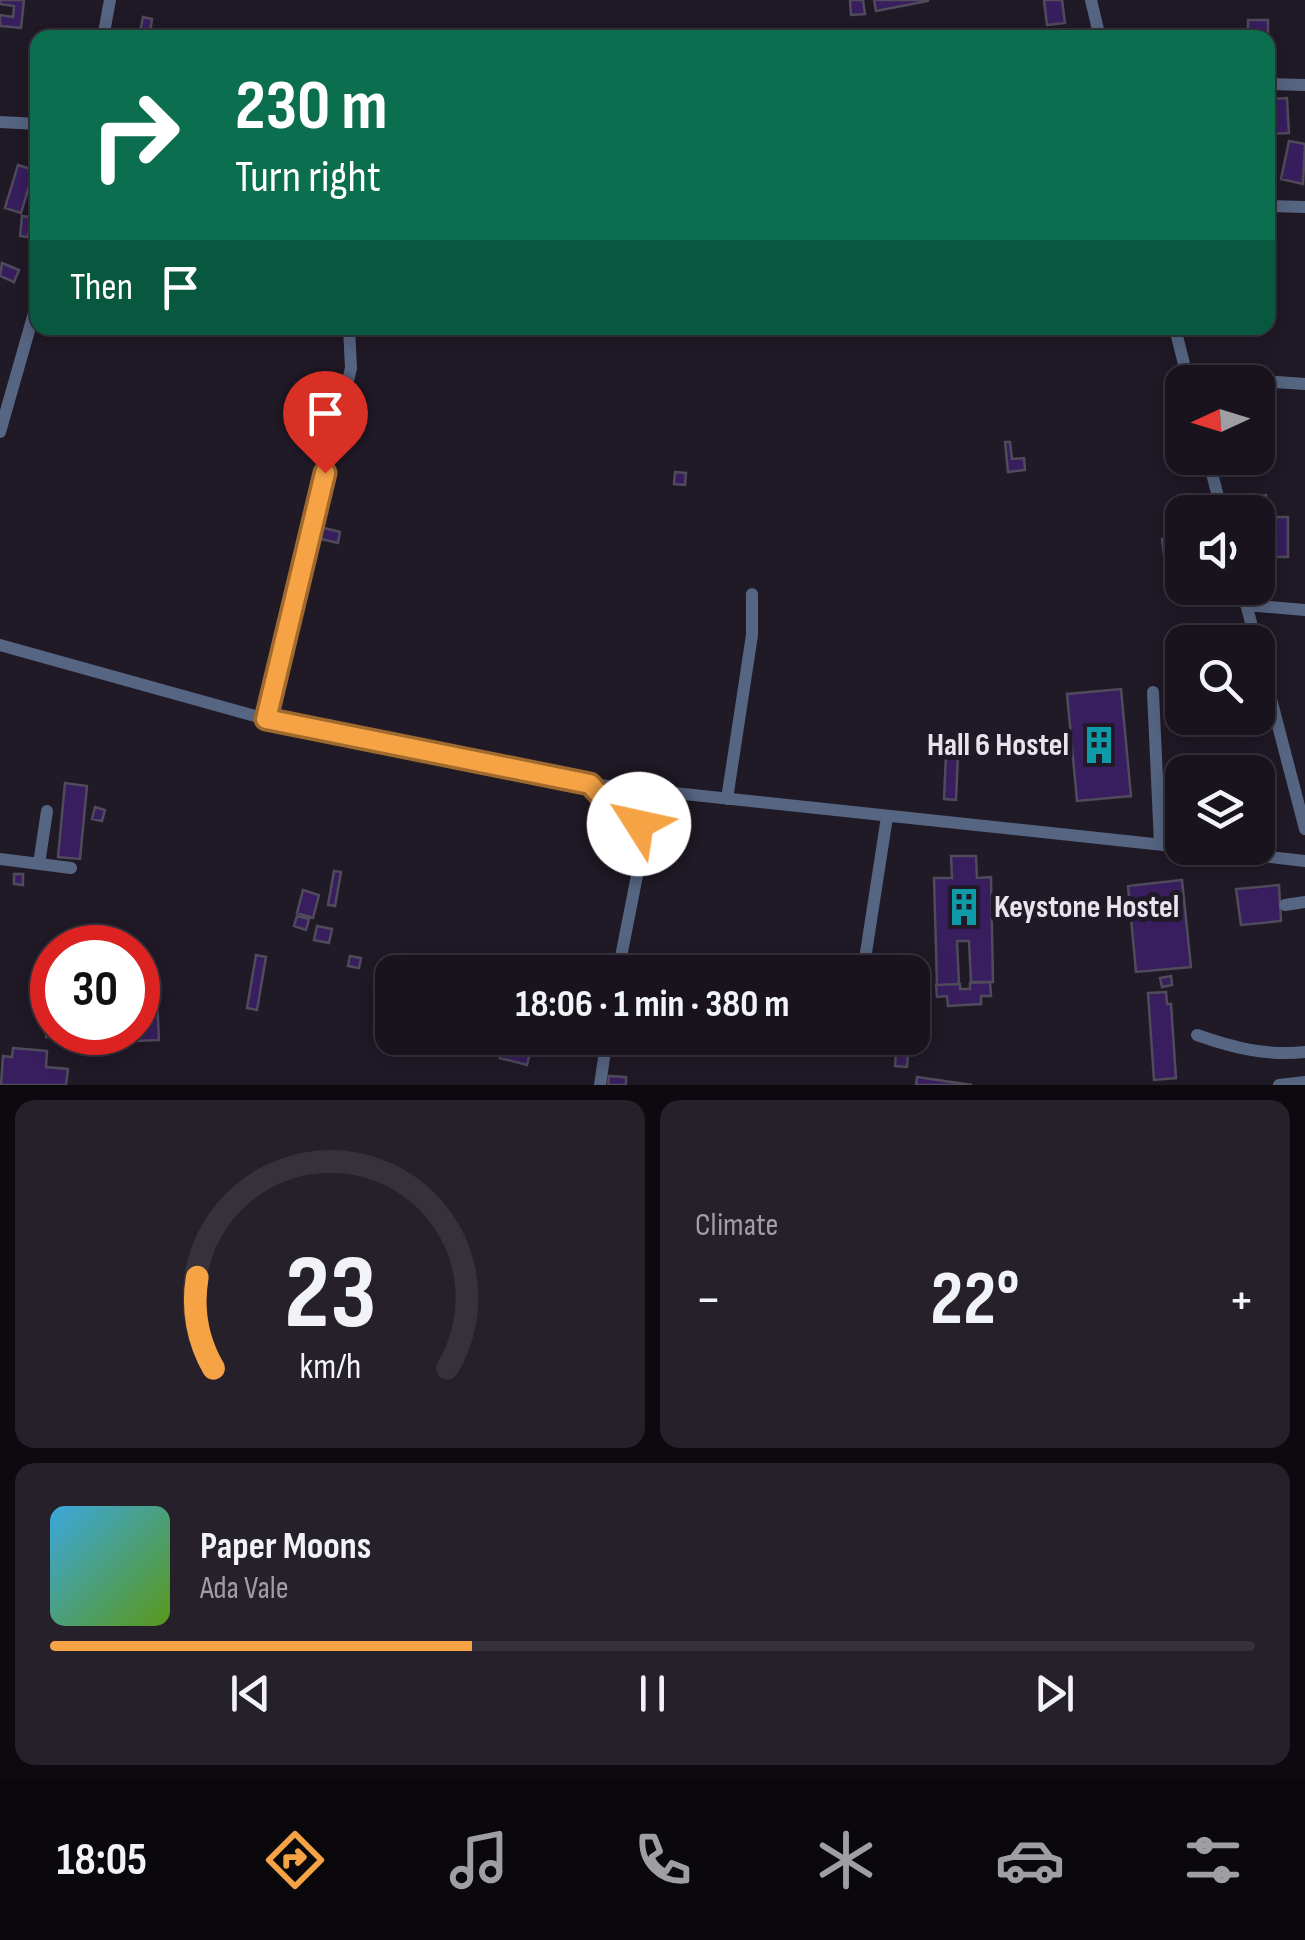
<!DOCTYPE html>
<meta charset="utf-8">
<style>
body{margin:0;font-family:"Sofia Sans Condensed",sans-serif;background:#252029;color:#f1f3f6;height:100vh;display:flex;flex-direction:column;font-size:38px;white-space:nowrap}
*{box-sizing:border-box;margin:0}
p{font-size:32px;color:#9f9ea3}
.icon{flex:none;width:55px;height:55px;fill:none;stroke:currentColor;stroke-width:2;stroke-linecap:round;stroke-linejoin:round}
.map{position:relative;height:1085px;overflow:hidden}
.drawer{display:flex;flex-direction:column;gap:15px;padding:15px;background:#0d0a0f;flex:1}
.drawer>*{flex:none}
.hud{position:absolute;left:30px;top:30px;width:1245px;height:305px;border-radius:20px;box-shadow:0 5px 25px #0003,0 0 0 2px #36323b;background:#0b6e4f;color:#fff;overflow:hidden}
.needle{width:65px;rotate:266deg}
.tools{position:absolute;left:1165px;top:365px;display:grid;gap:20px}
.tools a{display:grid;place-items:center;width:110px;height:110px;border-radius:20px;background:#18131c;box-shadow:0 5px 25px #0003,0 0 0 2px #36323b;font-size:50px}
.speed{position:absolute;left:30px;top:925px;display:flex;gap:20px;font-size:50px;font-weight:700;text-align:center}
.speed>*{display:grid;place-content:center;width:130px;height:130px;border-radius:50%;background:#18131c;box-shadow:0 5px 25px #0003,0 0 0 2px #36323b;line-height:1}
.speed .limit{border:15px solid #d22;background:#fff;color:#111}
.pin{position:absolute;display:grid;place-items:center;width:85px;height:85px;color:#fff;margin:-102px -42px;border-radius:50% 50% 50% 0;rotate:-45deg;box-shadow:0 0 10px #0007}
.pin .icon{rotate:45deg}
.me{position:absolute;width:110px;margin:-55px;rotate:305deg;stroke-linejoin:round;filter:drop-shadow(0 0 8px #0008)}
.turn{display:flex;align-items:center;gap:35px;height:210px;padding:0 40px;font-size:45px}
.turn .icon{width:130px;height:130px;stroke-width:2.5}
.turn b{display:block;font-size:70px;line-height:85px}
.then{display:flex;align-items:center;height:95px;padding:0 40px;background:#0003;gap:20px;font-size:38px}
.big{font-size:75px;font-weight:700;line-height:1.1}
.drawer .tile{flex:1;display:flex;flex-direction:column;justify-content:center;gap:15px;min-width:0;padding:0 35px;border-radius:20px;background:#252029}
.drawer .dial{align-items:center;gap:0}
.dial svg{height:260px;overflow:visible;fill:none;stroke:#36323b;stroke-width:7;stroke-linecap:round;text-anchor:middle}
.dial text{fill:#f1f3f6;stroke:none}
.song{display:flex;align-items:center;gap:30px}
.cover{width:120px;height:120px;border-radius:15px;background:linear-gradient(135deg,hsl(200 70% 55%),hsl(90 70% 35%))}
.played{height:10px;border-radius:5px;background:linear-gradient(90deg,#f5a345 35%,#36323b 35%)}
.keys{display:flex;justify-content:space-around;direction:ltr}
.heat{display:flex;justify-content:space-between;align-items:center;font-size:55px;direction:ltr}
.drawer .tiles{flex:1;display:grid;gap:15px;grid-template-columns:1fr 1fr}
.tile:last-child{grid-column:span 2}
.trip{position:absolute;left:375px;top:955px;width:555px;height:100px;border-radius:20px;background:#18131c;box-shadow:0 5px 25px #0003,0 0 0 2px #36323b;font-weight:700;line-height:100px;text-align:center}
.dock{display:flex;height:160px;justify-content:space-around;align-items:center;background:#0a080b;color:#9f9ea3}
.dock .icon{width:70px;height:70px}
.dock .selected{color:#f5a345}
.dock b{font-size:45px;color:#f1f3f6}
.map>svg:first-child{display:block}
</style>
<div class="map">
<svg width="1305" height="1085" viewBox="0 0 1305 1085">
<rect width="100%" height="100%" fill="#201926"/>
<!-- building -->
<path fill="#381e5e" stroke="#4f4b5b" stroke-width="2.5" d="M0 0H24L21 28 0 26V15L13 17 14 6 0 4Z
M850 0H863L865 14 851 15Z
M874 0H928V1L876 11Z
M1044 0H1062L1065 23 1047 25Z
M143 17 152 19 149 38H139Z
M1248 20H1268V38H1248Z
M1287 98 1289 133 1271 134 1269 99Z
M1289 141 1305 144 1303 184 1281 179Z
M18 165 34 170 21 213 5 208Z
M22 216 31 217 28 237 20 236Z
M2 263 19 270 14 282 0 276Z
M1005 442H1010L1012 459 1024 458 1025 470 1008 472Z
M675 472 686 473 685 485 674 484Z
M1266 495 1268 517 1258 518 1253 496Z
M1267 517H1288V557H1267Z
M320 527 340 532 338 543 317 538Z
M1172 538 1175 562 1165 563 1162 539Z
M1121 689 1131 796 1077 801 1067 694Z
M1070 738 1072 755 1060 757 1058 739Z
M946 754H958L956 800 944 799Z
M65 783 87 786 80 859 58 857Z
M95 807 105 810 102 821 92 819Z
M951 856H976L977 878 991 877 993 982H971L969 941H957L959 984 937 985 934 878H952Z
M334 871 341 872 335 906 328 905Z
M14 874H23V885L14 884Z
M1182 880 1191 967 1136 972 1128 886Z
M1279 885 1281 921 1241 925 1236 889Z
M303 890 319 895 313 918 297 913Z
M297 916 309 919 306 930 294 926Z
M317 926 332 929 329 943 314 940Z
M256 955 266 957 257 1010 247 1008Z
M350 956 361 958 359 968 348 966Z
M1171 976 1172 985 1162 987 1160 978Z
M990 982 991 996H981V1004L948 1006 947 996 937 997 936 985 960 984V989H970V983Z
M48 989H52V1032H70V1038L46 1037Z
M1166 992 1167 1004H1171L1176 1078 1154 1080 1148 993Z
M157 998 159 1040 136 1041 138 999Z
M84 1032H102V1042L83 1041Z
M457 1038H477L475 1051 455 1048Z
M504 1043 531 1049 527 1065 500 1058Z
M13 1048 47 1051 46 1067 68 1069 66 1085H1L3 1056 12 1057Z
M896 1054 908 1055 907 1067 895 1066Z
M609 1076 626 1077V1085H608Z
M917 1077 972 1085H916Z"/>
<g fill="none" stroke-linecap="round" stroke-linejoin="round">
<!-- minor -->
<path stroke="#566582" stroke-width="12" d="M1091 0 1100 38
M103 38 110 0
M1268 84 1305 85
M0 122 38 124
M1268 206 1305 207
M1175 328 1188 380
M1187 376 1305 384
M0 432 38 299
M1208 458 1222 512
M1242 588 1256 642
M1246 605 1305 610
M0 645 266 719 590 784 1182 847
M1258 649 1305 829
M1153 692 1160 844
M266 719 351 368 349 328
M590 784 610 806 639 824 644 840 618 972
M727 799 752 635V594
M1191 848 1305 861
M0 859 71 868
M39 864 47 811
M1285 905 1305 902
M863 972 887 817
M1197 1035C1234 1048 1266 1056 1305 1052
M600 1085 607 1038
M1279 1085 1305 1082"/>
</g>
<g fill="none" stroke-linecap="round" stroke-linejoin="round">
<!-- route casing -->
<g stroke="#9f6a2d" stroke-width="25">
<path id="route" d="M325 473 266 719 590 784 610 806 639 824"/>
</g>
<!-- route -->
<use href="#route" stroke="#f5a345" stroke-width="18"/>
</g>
<!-- icons -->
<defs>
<g id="building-bare" transform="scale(3)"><path d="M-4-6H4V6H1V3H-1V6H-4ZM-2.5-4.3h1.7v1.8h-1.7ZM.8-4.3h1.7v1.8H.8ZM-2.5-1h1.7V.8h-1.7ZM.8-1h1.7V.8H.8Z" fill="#0f9aa8" stroke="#201926" stroke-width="2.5" paint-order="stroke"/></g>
</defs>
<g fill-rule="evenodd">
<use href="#building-bare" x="1099" y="745"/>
<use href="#building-bare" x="964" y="907"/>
</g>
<g text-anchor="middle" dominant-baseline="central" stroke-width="10" stroke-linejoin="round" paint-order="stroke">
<!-- poi labels -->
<g font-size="32" font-weight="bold" fill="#e8e3ed" stroke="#201926" text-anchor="end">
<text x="1069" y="745">Hall 6 Hostel</text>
<text x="994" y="907" text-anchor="start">Keystone Hostel</text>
</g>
</g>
</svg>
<div class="tools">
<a><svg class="needle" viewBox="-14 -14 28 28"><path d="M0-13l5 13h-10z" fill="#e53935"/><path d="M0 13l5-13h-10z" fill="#9f9ea3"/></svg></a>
<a><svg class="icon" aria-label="sound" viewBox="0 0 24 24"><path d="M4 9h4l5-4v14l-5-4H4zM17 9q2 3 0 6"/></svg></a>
<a><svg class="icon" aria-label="search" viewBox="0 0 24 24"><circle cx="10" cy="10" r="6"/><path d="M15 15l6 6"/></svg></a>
<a><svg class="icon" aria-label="layers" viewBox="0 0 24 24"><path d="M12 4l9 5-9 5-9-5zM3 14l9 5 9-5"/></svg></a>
</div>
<div class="speed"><div class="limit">30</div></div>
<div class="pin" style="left:325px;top:473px;background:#d93025"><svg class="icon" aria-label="arrive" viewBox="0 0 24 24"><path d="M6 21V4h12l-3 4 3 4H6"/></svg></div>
<svg class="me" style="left:639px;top:824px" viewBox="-20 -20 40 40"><circle r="19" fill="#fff"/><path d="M0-13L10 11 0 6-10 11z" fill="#f5a345"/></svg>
<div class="trip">18:06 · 1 min · 380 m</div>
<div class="hud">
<div class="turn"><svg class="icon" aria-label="right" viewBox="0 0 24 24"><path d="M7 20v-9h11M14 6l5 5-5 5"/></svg><div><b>230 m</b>Turn right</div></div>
<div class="then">Then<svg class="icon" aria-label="arrive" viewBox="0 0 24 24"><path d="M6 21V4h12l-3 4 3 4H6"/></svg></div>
</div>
</div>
<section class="drawer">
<div class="tiles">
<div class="tile dial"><svg viewBox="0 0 100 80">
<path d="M14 69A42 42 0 1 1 86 69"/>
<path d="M14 69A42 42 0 0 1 9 41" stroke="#f5a345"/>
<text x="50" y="56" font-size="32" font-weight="700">23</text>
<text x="50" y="72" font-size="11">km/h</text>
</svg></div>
<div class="tile"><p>Climate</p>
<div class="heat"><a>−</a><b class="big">22°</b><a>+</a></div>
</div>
<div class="tile">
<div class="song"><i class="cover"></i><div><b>Paper Moons</b><p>Ada Vale</p></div></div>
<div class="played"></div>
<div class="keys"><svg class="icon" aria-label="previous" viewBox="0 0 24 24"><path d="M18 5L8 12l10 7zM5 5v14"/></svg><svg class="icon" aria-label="pause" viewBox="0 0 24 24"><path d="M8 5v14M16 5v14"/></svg><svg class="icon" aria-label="next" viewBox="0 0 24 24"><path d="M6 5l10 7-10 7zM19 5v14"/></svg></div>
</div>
</div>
</section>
<nav class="dock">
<b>18:05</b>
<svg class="icon selected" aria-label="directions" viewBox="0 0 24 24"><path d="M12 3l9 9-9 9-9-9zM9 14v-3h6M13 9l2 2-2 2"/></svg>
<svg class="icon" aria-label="music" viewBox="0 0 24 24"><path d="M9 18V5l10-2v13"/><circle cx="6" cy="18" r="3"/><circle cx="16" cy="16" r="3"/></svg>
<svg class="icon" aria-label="phone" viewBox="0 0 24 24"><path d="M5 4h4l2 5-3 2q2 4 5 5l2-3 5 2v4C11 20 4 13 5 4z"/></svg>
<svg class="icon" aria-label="climate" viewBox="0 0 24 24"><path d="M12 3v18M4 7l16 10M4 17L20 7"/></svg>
<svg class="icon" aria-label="car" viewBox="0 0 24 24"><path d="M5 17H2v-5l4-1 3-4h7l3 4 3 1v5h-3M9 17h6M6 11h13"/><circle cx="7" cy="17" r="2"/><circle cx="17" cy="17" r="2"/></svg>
<svg class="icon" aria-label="filters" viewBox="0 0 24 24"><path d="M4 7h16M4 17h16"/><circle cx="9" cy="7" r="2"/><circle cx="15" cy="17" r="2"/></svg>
</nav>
